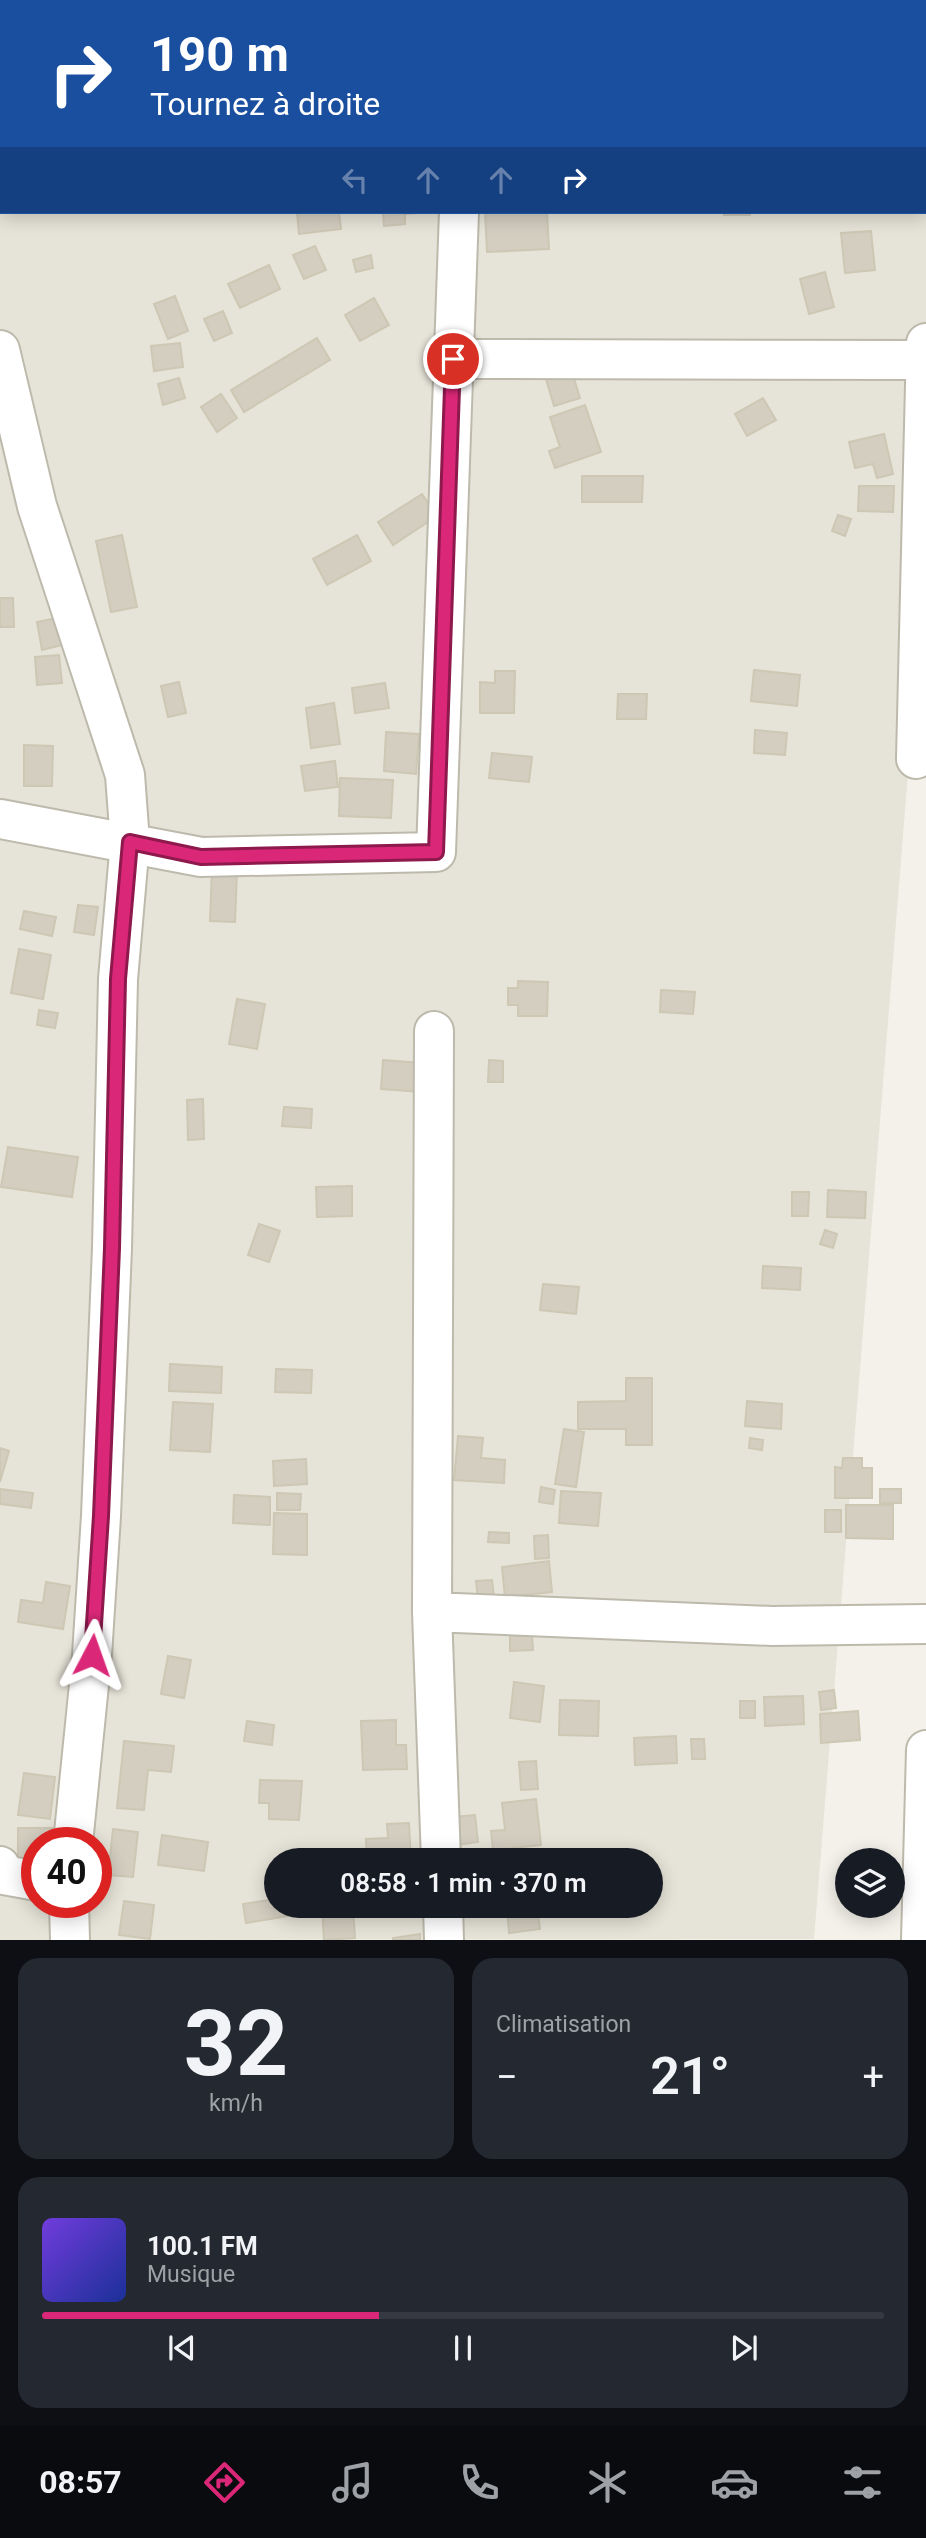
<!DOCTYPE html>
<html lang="fr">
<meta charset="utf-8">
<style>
body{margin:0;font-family:Roboto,sans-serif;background:#242831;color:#f1f3f6;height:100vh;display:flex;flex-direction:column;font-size:26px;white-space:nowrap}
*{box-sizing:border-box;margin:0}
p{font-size:23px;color:#9ea1a6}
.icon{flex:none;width:38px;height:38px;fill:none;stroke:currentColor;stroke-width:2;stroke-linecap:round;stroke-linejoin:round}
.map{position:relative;height:1940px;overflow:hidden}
.panel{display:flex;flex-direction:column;gap:18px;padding:18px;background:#0d0f14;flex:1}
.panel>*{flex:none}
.guide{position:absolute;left:0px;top:0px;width:928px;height:214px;box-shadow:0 4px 18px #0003;background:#1a4fa0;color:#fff;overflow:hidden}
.fabs{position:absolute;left:835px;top:1848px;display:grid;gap:14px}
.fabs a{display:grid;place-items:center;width:70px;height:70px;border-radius:50%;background:#171b24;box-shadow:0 4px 18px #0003;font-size:35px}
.speed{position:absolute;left:21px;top:1827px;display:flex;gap:14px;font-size:35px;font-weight:700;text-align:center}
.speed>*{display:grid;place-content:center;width:91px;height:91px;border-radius:50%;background:#171b24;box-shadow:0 4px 18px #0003;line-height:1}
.speed .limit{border:10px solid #d22;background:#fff;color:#111}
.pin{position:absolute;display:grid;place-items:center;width:60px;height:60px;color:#fff;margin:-30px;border:4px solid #fff;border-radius:50%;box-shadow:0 2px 7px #0007}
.me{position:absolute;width:77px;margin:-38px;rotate:4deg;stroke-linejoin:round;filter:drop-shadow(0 0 5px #0008)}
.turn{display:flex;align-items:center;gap:24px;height:147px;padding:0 35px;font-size:32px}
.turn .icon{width:91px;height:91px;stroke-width:2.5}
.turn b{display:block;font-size:49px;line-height:60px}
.lanes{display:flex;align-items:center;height:66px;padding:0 35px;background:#0003;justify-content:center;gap:35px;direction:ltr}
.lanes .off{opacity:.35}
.big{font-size:52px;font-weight:600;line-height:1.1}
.panel .tile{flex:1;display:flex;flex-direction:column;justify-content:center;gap:10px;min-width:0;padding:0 24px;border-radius:21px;background:#242831}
.panel .dial{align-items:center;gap:0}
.dial b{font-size:91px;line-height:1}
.song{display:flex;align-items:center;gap:21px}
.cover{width:84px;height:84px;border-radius:10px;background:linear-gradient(135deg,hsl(260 70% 55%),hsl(230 70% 35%))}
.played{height:7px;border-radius:4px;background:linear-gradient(90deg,#db2777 40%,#363941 40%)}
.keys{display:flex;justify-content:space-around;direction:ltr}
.heat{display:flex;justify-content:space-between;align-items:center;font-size:38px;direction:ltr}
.panel .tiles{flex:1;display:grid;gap:18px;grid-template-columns:1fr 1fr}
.tile:last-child{grid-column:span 2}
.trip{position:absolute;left:264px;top:1848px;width:399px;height:70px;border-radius:35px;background:#171b24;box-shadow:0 4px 18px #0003;font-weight:600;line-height:70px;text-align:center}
.dock{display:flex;height:112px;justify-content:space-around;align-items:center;background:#090b0e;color:#9ea1a6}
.dock .icon{width:49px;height:49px}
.dock .active{color:#db2777}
.dock b{font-size:32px;color:#f1f3f6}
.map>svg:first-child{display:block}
</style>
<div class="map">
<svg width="926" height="1940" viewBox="0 0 926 1940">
<rect width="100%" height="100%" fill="#f3f1e9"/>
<!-- residential -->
<path fill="#e6e3d8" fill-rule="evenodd" d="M0 0H926V550L814 1939 0 1940ZM2 2H926V212H2ZM37 1843H96V1902H37ZM276 1860H651V1906H276Z"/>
<!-- building -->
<path fill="#d3cec0" stroke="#cdc7b4" stroke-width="2" d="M297 212H339L341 229 299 234Z
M383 212H431L405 214V224L384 226Z
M485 212H547L549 249 487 252Z
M724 212H750V215H724Z
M871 231 875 270 845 273 841 233Z
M315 246 326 270 304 279 293 255Z
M371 255 373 268 356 272 353 260Z
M269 265 280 289 240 308 228 284Z
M825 272 834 307 809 314 800 279Z
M175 296 188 331 168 339 154 304Z
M374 298 389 325 360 341 345 315Z
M223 311 232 333 214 341 204 319Z
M317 338 330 360 244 412 231 390Z
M180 343 183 367 154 371 151 346Z
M572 372 580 398 554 406 546 379Z
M179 378 185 398 163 405 158 384Z
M221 394 237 418 217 432 201 407Z
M763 398 776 420 747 436 735 414Z
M585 405 601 452 555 468 549 451 560 447 550 417Z
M884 434 893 474 877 478 873 464 855 468 849 442Z
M582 476H643L642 502H582Z
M859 486H894L893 512 858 511Z
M422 494 437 516 393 545 378 522Z
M838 515 851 519 845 536 832 531Z
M122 535 137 607 111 612 96 541Z
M357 535 371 561 327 585 313 559Z
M0 598H13L14 627H0Z
M57 618 62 645 42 650 37 622Z
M59 655 62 683 37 685 35 657Z
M754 670 800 675 797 706 751 701Z
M495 671H515L514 713H480V682L495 683Z
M179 682 186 713 168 717 161 686Z
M385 683 389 708 355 713 352 688Z
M618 694H647L646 719H617Z
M334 703 340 744 311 748 306 708Z
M755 730 787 733 785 755 754 753Z
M386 732 419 734 416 774 384 771Z
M24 745 53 746 52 786H24Z
M492 753 532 757 529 782 489 778Z
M335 761 338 787 305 791 301 766Z
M340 778 393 780 391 818 339 816Z
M212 869 237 871 235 922 210 921Z
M78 905 98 907 94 935 74 932Z
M24 911 56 917 52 936 20 929Z
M19 949 51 955 43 999 11 993Z
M518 981 548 982 547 1016H518V1005H508V988H518Z
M661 990 695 992 693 1014 660 1012Z
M237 999 265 1004 257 1049 229 1044Z
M39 1010 58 1013 55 1028 37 1025Z
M383 1060 422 1063 421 1092 381 1089Z
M489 1060 503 1061V1082H488Z
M203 1099 204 1139 188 1140 187 1100Z
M284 1107 312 1109 311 1128 282 1126Z
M8 1147 78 1157 72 1197 1 1187Z
M352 1186V1216L317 1217 316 1187Z
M828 1190 866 1192 865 1218 827 1217Z
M792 1192H809L808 1216H792Z
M259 1224 280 1231 269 1262 248 1255Z
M825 1230 837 1234 833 1248 820 1244Z
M763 1266 801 1268 800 1290 762 1288Z
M543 1284 579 1287 576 1314 540 1310Z
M170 1364 222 1367 221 1393 169 1391Z
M276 1369 312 1370 311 1393 275 1392Z
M626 1378H652V1445H626V1429H578V1402L626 1401Z
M747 1401 782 1404 781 1429 745 1426Z
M173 1402 213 1404 210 1452 170 1450Z
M564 1429 584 1432 576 1487 555 1484Z
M458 1436 483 1438 481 1458 505 1460 504 1483 454 1480Z
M750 1438 763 1440 762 1450 749 1448Z
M0 1448 9 1451 0 1482Z
M843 1458H862V1468H872V1498H835V1467L842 1468Z
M306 1459 307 1484 274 1486 273 1461Z
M541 1487 555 1490 553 1504 539 1502Z
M0 1489 33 1493 31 1508 0 1504Z
M880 1489H901V1503H880Z
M561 1491 601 1493 598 1526 559 1523Z
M277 1493 301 1494 300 1510H277Z
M234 1495 270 1497V1525L233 1523Z
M846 1505H893V1539L846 1538Z
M825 1510H841V1532H825Z
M274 1513 307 1514V1555L273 1554Z
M489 1532 509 1533V1543L488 1542Z
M548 1535 549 1558 535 1559 534 1536Z
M549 1561 552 1592 505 1597 502 1567Z
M492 1580 494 1597 478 1599 476 1581Z
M46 1582 70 1586 63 1629 18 1622 21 1600 43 1603Z
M532 1634 533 1650 510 1651V1635Z
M168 1656 191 1660 184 1698 161 1694Z
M514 1682 544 1686 540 1722 510 1718Z
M834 1690 836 1708 821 1710 819 1692Z
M803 1696 804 1724 765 1726 764 1697Z
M560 1700 599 1701 598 1736 559 1735Z
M740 1701H755V1718H740Z
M858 1711 860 1740 821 1743 820 1714Z
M396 1720V1745H406L407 1769 363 1770 361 1721Z
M247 1721 274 1725 272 1745 244 1741Z
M676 1736 677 1763 635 1765 634 1738Z
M691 1739H704L705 1759H692Z
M124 1741 174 1746 171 1772 148 1770 144 1810 117 1808Z
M536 1761 538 1789 521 1790 519 1762Z
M24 1773 55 1777 50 1819 18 1815Z
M260 1780 302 1781 299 1820 269 1819V1803H259Z
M536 1799 541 1845 493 1850 491 1831 505 1830 502 1803Z
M475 1815 478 1842 456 1845 453 1817Z
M409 1823 411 1860H367L366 1839 388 1838 387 1824Z
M18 1828H52V1843H37V1871H18Z
M113 1829 138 1832 133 1877 108 1875Z
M162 1835 208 1842 204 1871 158 1865Z
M276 1899V1906H286L288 1916 246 1923 243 1904Z
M124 1901 154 1905 150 1939 119 1935Z
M322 1906H353L355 1938 324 1940Z
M398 1906H419V1910H399Z
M507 1906H537L540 1929 509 1933Z
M420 1934V1940H393V1938Z"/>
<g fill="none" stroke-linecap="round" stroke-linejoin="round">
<!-- minor casing -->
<g stroke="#bdbaac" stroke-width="42">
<path id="minor" d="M466 2V0
M0 350 37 506 125 775 130 842 118 979 112 1248 101 1516 92 1655 73 1843
M453 359 926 360
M916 759 926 343
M0 819 201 857 436 852 459 212
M434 1031 432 1612 441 1860
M432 1612 772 1626 926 1624
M0 1866 4 1875 37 1881
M69 1902 70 1940
M443 1906 444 1940
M921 1940 926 1750"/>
</g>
<!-- minor -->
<use href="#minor" stroke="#fff" stroke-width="38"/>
</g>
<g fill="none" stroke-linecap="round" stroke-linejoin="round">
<!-- route casing -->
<g stroke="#8e194d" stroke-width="18">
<path id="route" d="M92 1655 101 1516 112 1248 118 979 130 842 201 857 436 852 453 359"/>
</g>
<!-- route -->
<use href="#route" stroke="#db2777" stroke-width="12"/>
</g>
</svg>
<div class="fabs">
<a><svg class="icon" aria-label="layers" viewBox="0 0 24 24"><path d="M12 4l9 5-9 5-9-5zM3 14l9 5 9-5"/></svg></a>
</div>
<div class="speed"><div class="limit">40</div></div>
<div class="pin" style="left:453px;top:359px;background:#d93025"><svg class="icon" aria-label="arrive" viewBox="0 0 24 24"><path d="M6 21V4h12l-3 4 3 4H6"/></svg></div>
<svg class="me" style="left:92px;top:1655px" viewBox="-20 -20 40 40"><path d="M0-17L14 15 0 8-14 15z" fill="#db2777" stroke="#fff" stroke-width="4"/></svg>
<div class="trip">08:58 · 1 min · 370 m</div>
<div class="guide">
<div class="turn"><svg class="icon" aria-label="right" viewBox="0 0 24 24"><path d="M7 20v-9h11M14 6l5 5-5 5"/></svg><div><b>190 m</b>Tournez à droite</div></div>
<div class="lanes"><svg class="icon off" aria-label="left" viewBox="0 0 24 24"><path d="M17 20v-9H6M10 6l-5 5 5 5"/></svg><svg class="icon off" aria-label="ahead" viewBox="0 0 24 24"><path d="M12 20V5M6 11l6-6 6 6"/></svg><svg class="icon off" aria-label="ahead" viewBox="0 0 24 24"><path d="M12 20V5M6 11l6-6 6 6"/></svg><svg class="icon" aria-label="right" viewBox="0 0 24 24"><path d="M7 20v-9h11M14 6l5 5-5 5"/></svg></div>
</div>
</div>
<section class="panel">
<div class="tiles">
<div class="tile dial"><b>32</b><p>km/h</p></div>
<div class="tile"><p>Climatisation</p>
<div class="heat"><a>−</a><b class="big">21°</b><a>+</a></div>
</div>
<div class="tile">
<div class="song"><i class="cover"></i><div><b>100.1 FM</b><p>Musique</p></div></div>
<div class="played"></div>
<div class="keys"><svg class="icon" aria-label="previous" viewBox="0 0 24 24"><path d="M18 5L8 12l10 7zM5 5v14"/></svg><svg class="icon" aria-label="pause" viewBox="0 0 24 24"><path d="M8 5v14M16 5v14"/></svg><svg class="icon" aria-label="next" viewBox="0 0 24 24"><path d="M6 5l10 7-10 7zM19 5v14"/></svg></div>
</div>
</div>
</section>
<nav class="dock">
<b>08:57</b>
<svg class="icon active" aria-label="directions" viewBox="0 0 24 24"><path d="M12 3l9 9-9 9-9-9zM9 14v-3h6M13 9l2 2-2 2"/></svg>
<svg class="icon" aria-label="music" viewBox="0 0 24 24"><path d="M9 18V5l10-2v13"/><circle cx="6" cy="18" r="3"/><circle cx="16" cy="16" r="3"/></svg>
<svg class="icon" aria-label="phone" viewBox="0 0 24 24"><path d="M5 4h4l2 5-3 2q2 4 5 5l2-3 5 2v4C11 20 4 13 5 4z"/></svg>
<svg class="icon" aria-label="climate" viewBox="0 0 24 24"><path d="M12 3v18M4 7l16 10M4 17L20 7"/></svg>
<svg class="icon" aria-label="car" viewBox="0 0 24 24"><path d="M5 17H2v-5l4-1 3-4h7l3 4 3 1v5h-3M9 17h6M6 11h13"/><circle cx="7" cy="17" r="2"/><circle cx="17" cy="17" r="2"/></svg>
<svg class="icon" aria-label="filters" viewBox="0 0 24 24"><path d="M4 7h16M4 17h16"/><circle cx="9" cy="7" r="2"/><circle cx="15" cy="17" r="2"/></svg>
</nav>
